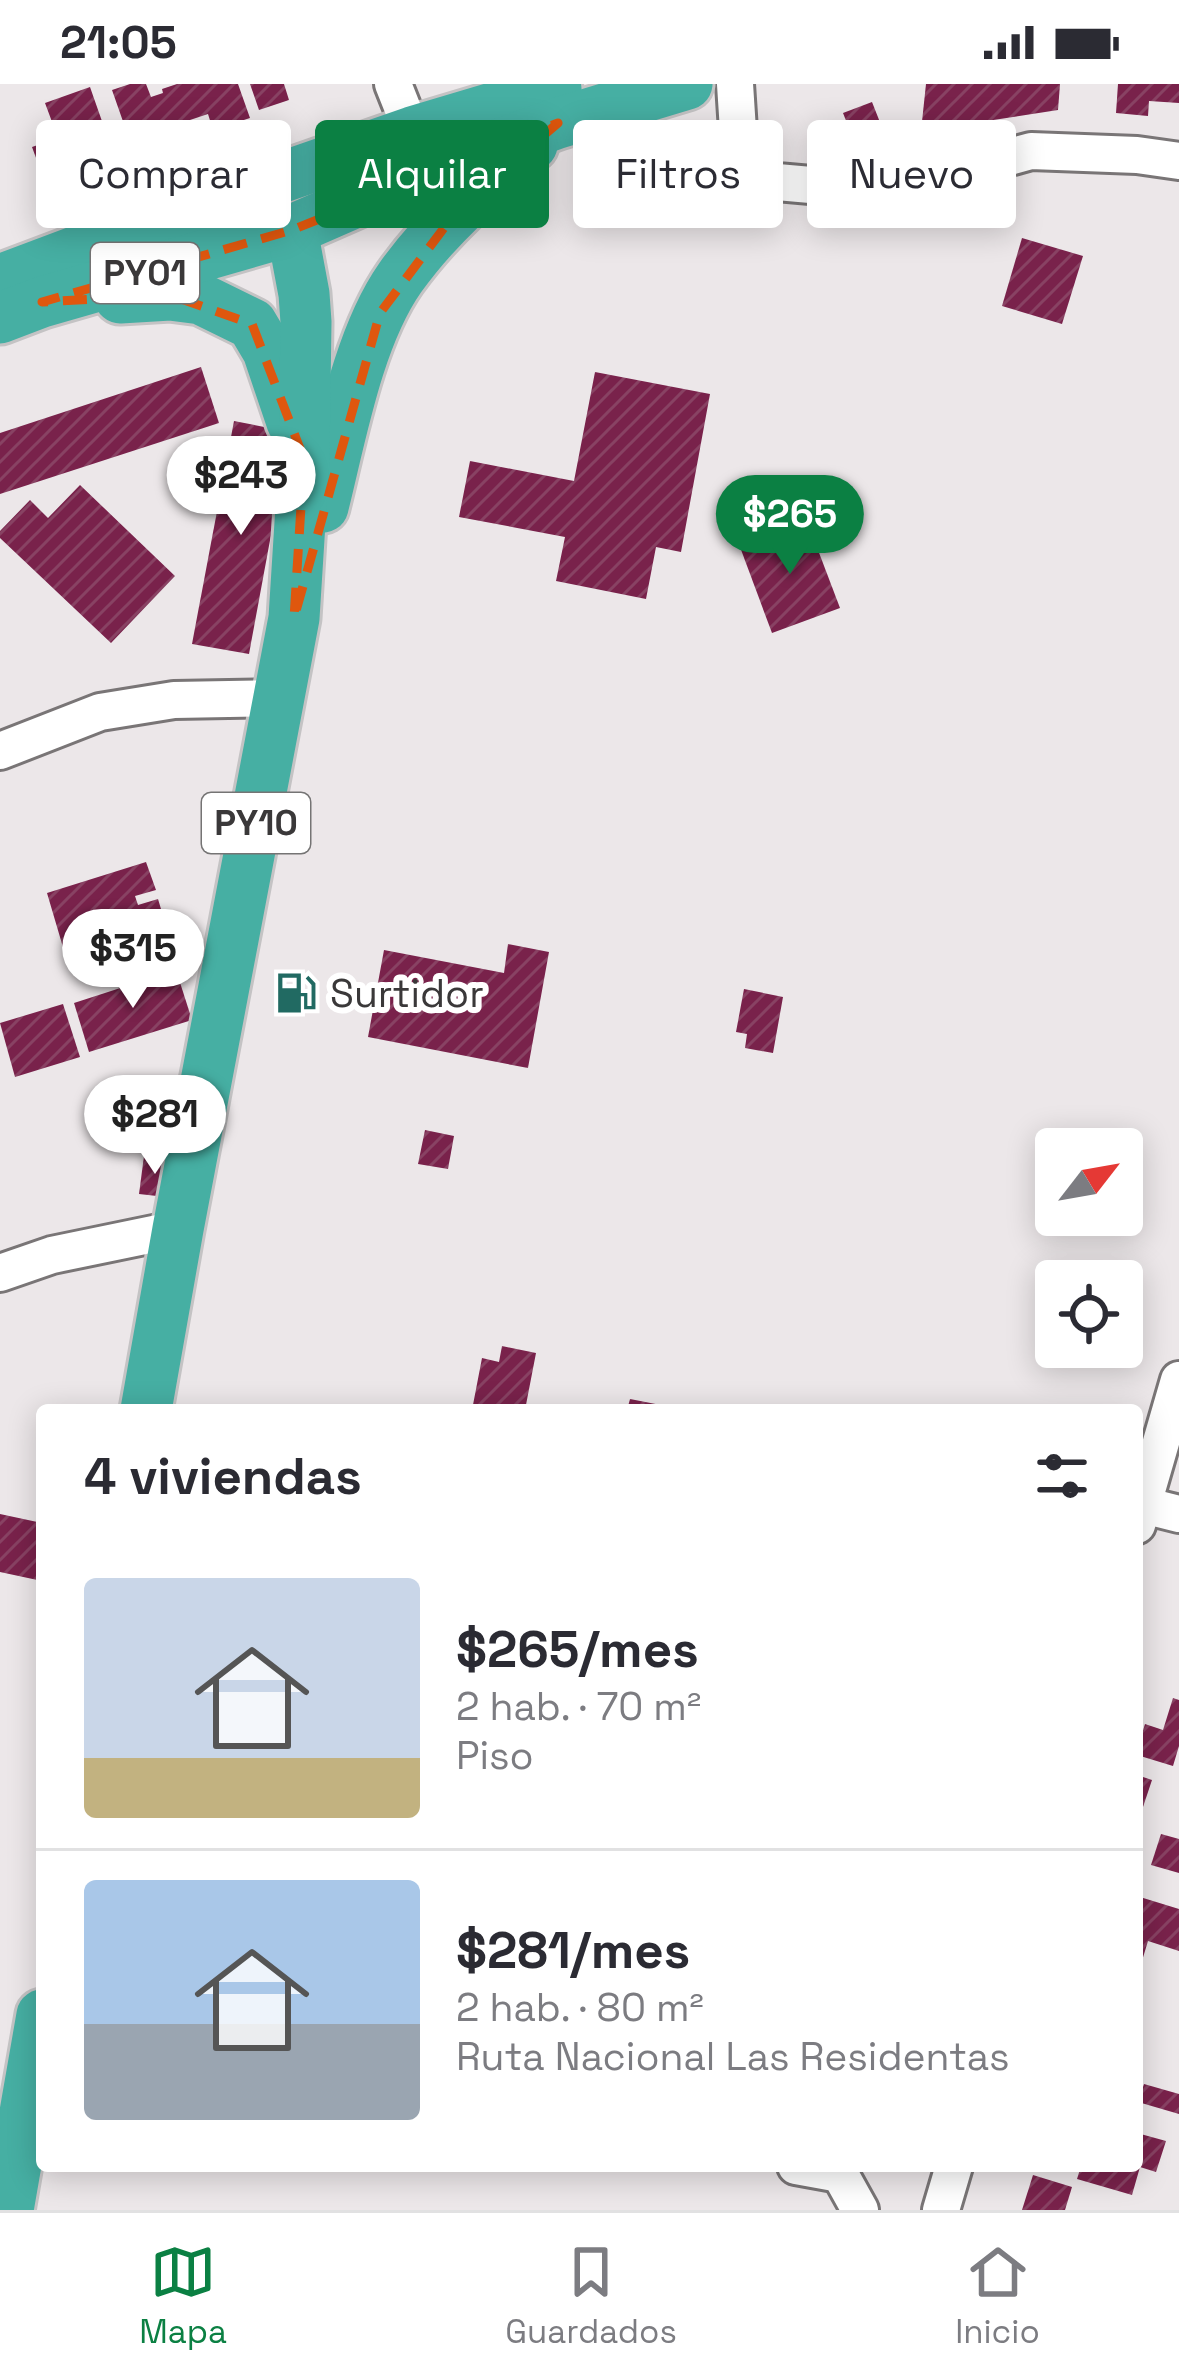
<!DOCTYPE html>
<html lang="es">
<head>
<meta charset="utf-8">
<style>
	body { margin:0; font-family:"Space Grotesk",sans-serif; background:#f7f7f7; color:#2b2b33; height:100vh; display:flex; flex-direction:column; font-size:45px; white-space:nowrap }
	* { box-sizing:border-box; margin:0 }
	p { font-size:39px; color:#7c7c81 }
	.icon { flex:none; width:66px; height:66px; fill:none; stroke:currentColor; stroke-width:2; stroke-linecap:round; stroke-linejoin:round }
	.map { position:relative; flex:1; overflow:hidden }
	.sheet { position:absolute; left:36px; top:1320px; width:1107px; height:768px; display:flex; flex-direction:column; background:#fff; border-radius:12px; box-shadow:0 6px 30px #0003 }
	.sheet>* { flex:none }
	.guide { position:absolute; left:36px; top:36px; width:1107px; height:108px; display:flex; gap:24px }
	.needle { width:78px; rotate:59deg }
	.controls { position:absolute; left:1035px; top:1044px; display:grid; gap:24px }
	.controls a { display:grid; place-items:center; width:108px; height:108px; border-radius:12px; background:#fff; box-shadow:0 6px 30px #0003; font-size:60px }
	.price { position:absolute; translate:-50% -102px; padding:0 27px; border-radius:42px; background:#fff; color:#222; font-size:39px; line-height:78px; filter:drop-shadow(0 3px 6px #0008) }
	.price::after { content:''; position:absolute; left:50%; top:72px; width:36px; height:27px; margin-left:-18px; background:inherit; clip-path:polygon(0 0,100% 0,50% 100%) }
	.price.current { background:#0b8043; color:#fff }
	ul { padding:0; list-style:none }
	li { display:flex; align-items:center; gap:36px; height:300px; padding:0 48px }
	li+li { border-top:3px solid #e1e1e2 }
	li span { display:grid; place-items:center; flex:none; width:336px; height:240px; border-radius:12px; color:#555 }
	li>.icon { margin-inline-start:auto }
	span .icon { width:144px; height:144px; fill:#fffc; stroke-width:1 }
	li b { font-size:51px }
	h2 { display:flex; justify-content:space-between; align-items:center; height:144px; padding:0 48px; font-size:51px }
	.chip { padding:0 42px; border-radius:12px; background:#fff; box-shadow:0 6px 30px #0003; font-size:42px; line-height:108px }
	.chip.current { background:#0b8043; color:#fff }
	.status { display:flex; justify-content:space-between; align-items:center; height:84px; padding:0 60px; background:#fff; direction:ltr }
	.status svg { height:33px; fill:currentColor }
	.tabs { display:flex; justify-content:space-around; align-items:center; height:168px; border-top:3px solid #e1e1e2; background:#fff; font-size:33px; color:#7c7c81 }
	.tabs a { display:grid; justify-items:center; gap:6px }
	.tabs .current { color:#0b8043 }
	.map>svg:first-child { display:block }
	.building { fill:url(#building-hatch) }
	.lines { fill:none; stroke-linecap:round; stroke-linejoin:round }
	.minor-casing { stroke:#797576; stroke-width:42 }
	.highway-casing { stroke:#c4c3c4; stroke-width:57 }
	.minor { stroke:#fff; stroke-width:36 }
	.highway { stroke:#46afa3; stroke-width:51 }
	.marked { fill:none; stroke:#df570e; stroke-width:9; stroke-dasharray:24 15; stroke-linejoin:round }
	.labels { text-anchor:middle; dominant-baseline:central; stroke-width:12; stroke-linejoin:round; paint-order:stroke }
	.shield { fill:#fff; stroke:#757474; stroke-width:3 }
	.shield-label { font-size:36px; font-weight:bold; fill:#3a3839 }
	.poi-label { font-size:39px; fill:#3a3839; stroke:#fff; text-anchor:start }
</style>
</head>
<body>
<div class="status"><b>21:05</b><svg viewBox="0 0 49 12"><path d="M0 12V9h3v3zM5 12V6h3v6zM10 12V3h3v9zM15 12V0h3v12zM26 1h20v11H26zM47 4h2v5h-2z"/></svg></div>
<div class="map">
<svg width="1179" height="2126" viewBox="0 0 1179 2126">
	<defs>
		<pattern id="building-hatch" width="6" height="6" patternUnits="userSpaceOnUse" patternTransform="scale(3)"><rect width="6" height="6" fill="#79224b"/><path d="M-1 1l2-2M0 6l6-6M5 7l2-2" fill="none" stroke="#884263"/></pattern>
	</defs>
	<rect width="100%" height="100%" fill="#ece7e9"/>
	<g class="building">
		<path d="M 130,0 L 146,0 L 151,13 L 163,9 L 162,5 L 177,0 L 238,0 L 250,34 L 213,46 L 208,30 L 175,41 L 178,50 L 133,66 L 112,6 Z"/>
		<path d="M 250,0 L 284,0 L 289,16 L 259,26 Z"/>
		<path d="M 926,0 L 1060,0 L 1058,26 L 921,47 Z"/>
		<path d="M 1118,0 L 1179,0 L 1179,19 L 1149,17 L 1148,32 L 1116,29 Z"/>
		<path d="M 90,3 L 117,80 L 47,104 L 32,63 L 58,54 L 45,19 Z"/>
		<path d="M 872,18 L 885,51 L 856,62 L 843,29 Z"/>
		<path d="M 1022,154 L 1083,172 L 1062,240 L 1002,222 Z"/>
		<path d="M 201,283 L 219,339 L 0,410 L 0,349 Z"/>
		<path d="M 595,288 L 710,310 L 681,468 L 656,463 L 646,515 L 556,497 L 565,453 L 459,433 L 470,377 L 574,397 Z"/>
		<path d="M 234,337 L 290,348 L 249,570 L 192,560 Z"/>
		<path d="M 80,401 L 175,492 L 111,559 L 0,454 L 0,447 L 30,416 L 48,434 Z"/>
		<path d="M 807,437 L 840,524 L 772,549 L 740,463 Z"/>
		<path d="M 146,778 L 156,806 L 135,812 L 138,821 L 158,815 L 167,845 L 148,851 L 151,861 L 70,887 L 47,809 Z"/>
		<path d="M 508,860 L 549,868 L 528,984 L 368,953 L 384,866 L 504,889 Z"/>
		<path d="M 176,886 L 192,936 L 89,968 L 74,919 Z"/>
		<path d="M 744,905 L 783,913 L 773,969 L 745,964 L 747,950 L 736,948 Z"/>
		<path d="M 63,920 L 80,973 L 15,993 L 0,939 Z"/>
		<path d="M 425,1046 L 454,1052 L 448,1085 L 418,1080 Z"/>
		<path d="M 144,1072 L 171,1076 L 166,1113 L 139,1110 Z"/>
		<path d="M 502,1262 L 536,1269 L 525,1326 L 472,1326 L 482,1274 L 499,1278 Z"/>
		<path d="M 630,1315 L 676,1324 L 676,1326 L 627,1326 Z"/>
		<path d="M 0,1430 L 42,1439 L 42,1497 L 0,1488 Z"/>
		<path d="M 1173,1614 L 1179,1616 L 1179,1662 L 1173,1682 L 1137,1671 L 1137,1666 L 1145,1640 L 1163,1646 Z"/>
		<path d="M 1137,1691 L 1152,1696 L 1143,1723 L 1137,1721 Z"/>
		<path d="M 1161,1750 L 1179,1755 L 1179,1789 L 1151,1781 Z"/>
		<path d="M 1140,1813 L 1179,1825 L 1179,1867 L 1148,1857 L 1138,1890 L 1137,1822 Z"/>
		<path d="M 1144,2000 L 1179,2010 L 1179,2030 L 1138,2018 Z"/>
		<path d="M 1137,2049 L 1166,2057 L 1156,2088 L 1140,2083 L 1132,2111 L 1077,2095 L 1081,2082 L 1137,2082 Z"/>
		<path d="M 1033,2091 L 1072,2103 L 1065,2126 L 1022,2126 Z"/>
	</g>
	<g class="lines">
		<g class="minor-casing">
			<g id="minor">
				<path d="M 393,0 L 412,48"/>
				<path d="M 735,0 L 739,62 L 752,87 L 777,98 L 856,105 L 896,104 L 1031,67 L 1137,71 L 1179,77"/>
				<path d="M 0,667 L 100,628 L 174,616 L 280,614"/>
				<path d="M 0,1189 L 52,1171 L 178,1145"/>
				<path d="M 1143,1421 L 1179,1430"/>
				<path d="M 1137,1441 L 1179,1296"/>
				<path d="M 796,2082 L 840,2090 L 860,2126"/>
				<path d="M 941,2126 L 954,2082"/>
			</g>
		</g>
		<g class="highway-casing">
			<g id="highway">
				<path d="M 0,196 L 154,138 L 412,48 L 556,5"/>
				<path d="M 120,214 L 170,211 L 201,215 L 252,240 L 268,267 L 292,338"/>
				<path d="M 0,234 L 42,218 L 292,146 L 436,83 L 558,39 L 687,0"/>
				<path d="M 323,423 C 341,351 358,254 400,194 C 437,142 484,102 532,61"/>
				<path d="M 146,1326 L 178,1145 L 294,534 L 304,375 L 306,238 L 304,210 L 292,146"/>
				<path d="M 8,2126 L 42,1931"/>
			</g>
		</g>
		<use href="#minor" class="minor"/>
		<use href="#highway" class="highway"/>
	</g>
	<path class="marked" d="M 558,39 L 459,124 L 380,229 L 294,534 L 304,375 L 252,240 L 170,211 L 42,218 L 292,146 Z"/>
	<defs>
		<g id="fuel-bare" transform="scale(3.24)"><path d="M-5.5-6h7V0h2V4h1.3V-2.5L3-4.5l.8-.8L6-3V5H2.5V1h-1V6h-7ZM-4.2-4.7v3.2H.2V-4.7Z" fill="#216a62" stroke="#fff" stroke-width="2.5" paint-order="stroke"/></g>
	</defs>
	<g fill-rule="evenodd">
		<use href="#fuel-bare" x="296" y="909"/>
	</g>
	<g class="labels">
		<g class="shield">
			<rect x="91" y="159" width="108" height="60" rx="9"/>
			<rect x="202" y="709" width="108" height="60" rx="9"/>
		</g>
		<g class="shield-label">
			<text x="145" y="189">PY01</text>
			<text x="256" y="739">PY10</text>
		</g>
		<g class="poi-label">
			<text x="330" y="909">Surtidor</text>
		</g>
	</g>
</svg>
<div class="controls">
<a><svg class="needle" viewBox="-14 -14 28 28"><path d="M0-13l5 13h-10z" fill="#e53935"/><path d="M0 13l5-13h-10z" fill="#7c7c81"/></svg></a>
<a><svg class="icon" aria-label="locate" viewBox="0 0 24 24"><circle cx="12" cy="12" r="6"/><path d="M12 2v4M12 18v4M2 12h4M18 12h4"/></svg></a>
</div>
<b class="price" style="left:241px;top:454px">$243</b>
<b class="price current" style="left:790px;top:493px">$265</b>
<b class="price" style="left:133px;top:927px">$315</b>
<b class="price" style="left:155px;top:1093px">$281</b>
<div class="guide">
<a class="chip">Comprar</a>
<a class="chip current">Alquilar</a>
<a class="chip">Filtros</a>
<a class="chip">Nuevo</a>
</div>
<section class="sheet">
<h2>4 viviendas<svg class="icon" aria-label="filters" viewBox="0 0 24 24"><path d="M4 7h16M4 17h16"/><circle cx="9" cy="7" r="2"/><circle cx="15" cy="17" r="2"/></svg></h2>
<ul>
<li><span style="background:linear-gradient(#c9d6e8 75%,#c2b280 0)"><svg class="icon" aria-label="home" viewBox="0 0 24 24"><path d="M3 11l9-7 9 7M6 9v11h12V9"/></svg></span><div><b>$265/mes</b><p>2 hab. · 70 m²</p><p>Piso</p></div></li>
<li><span style="background:linear-gradient(#a9c7e8 60%,#9aa5b1 0)"><svg class="icon" aria-label="home" viewBox="0 0 24 24"><path d="M3 11l9-7 9 7M6 9v11h12V9"/></svg></span><div><b>$281/mes</b><p>2 hab. · 80 m²</p><p>Ruta Nacional Las Residentas</p></div></li>
</ul>
</section>
</div>
<nav class="tabs">
<a class="current"><svg class="icon" aria-label="map" viewBox="0 0 24 24"><path d="M3 6l6-2 6 2 6-2v14l-6 2-6-2-6 2zM9 4v14M15 6v14"/></svg>Mapa</a>
<a><svg class="icon" aria-label="saved" viewBox="0 0 24 24"><path d="M7 4h10v16l-5-4-5 4z"/></svg>Guardados</a>
<a><svg class="icon" aria-label="home" viewBox="0 0 24 24"><path d="M3 11l9-7 9 7M6 9v11h12V9"/></svg>Inicio</a>
</nav>
</body>
</html>
